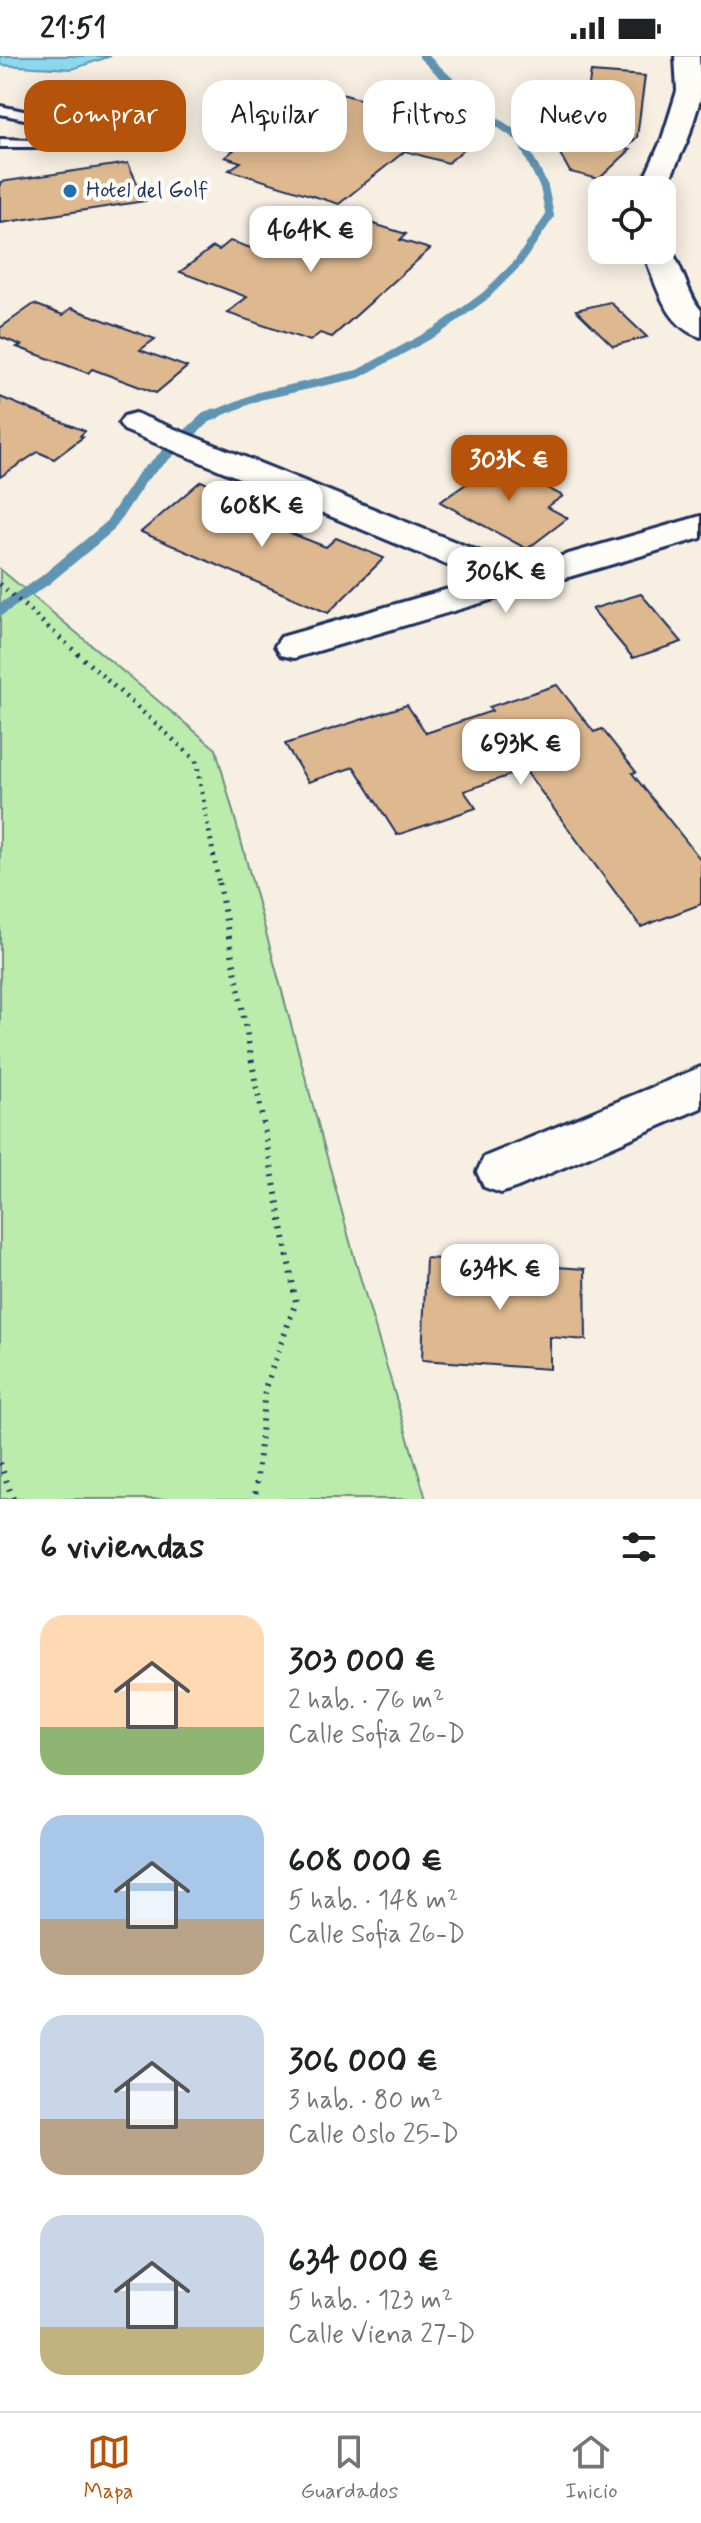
<!DOCTYPE html>
<html lang="es">
<head>
<meta charset="utf-8">
<style>
	body { margin:0; font-family:Mynerve,sans-serif; background:#f2f2f2; color:#202124; height:100vh; display:flex; flex-direction:column; font-size:30px; white-space:nowrap }
	* { box-sizing:border-box; margin:0 }
	p { font-size:26px; color:#757577 }
	.icon { flex:none; width:44px; height:44px; fill:none; stroke:currentColor; stroke-width:2; stroke-linecap:round; stroke-linejoin:round }
	.map { position:relative; height:1443px; overflow:hidden }
	.sheet { display:flex; flex-direction:column; background:#fff; flex:1 }
	.sheet>* { flex:none }
	.banner { position:absolute; left:24px; top:24px; width:654px; height:72px; display:flex; gap:16px }
	.fabs { position:absolute; left:588px; top:120px; display:grid; gap:16px }
	.fabs a { display:grid; place-items:center; width:88px; height:88px; border-radius:16px; background:#fff; box-shadow:0 4px 20px #0003; font-size:40px }
	.price { position:absolute; translate:-50% -68px; padding:0 18px; border-radius:16px; background:#fff; color:#222; font-size:26px; line-height:52px; filter:drop-shadow(0 2px 4px #0008) }
	.price::after { content:''; position:absolute; left:50%; top:48px; width:24px; height:18px; margin-left:-12px; background:inherit; clip-path:polygon(0 0,100% 0,50% 100%) }
	.price.current { background:#b45309; color:#fff }
	ul { padding:0; list-style:none }
	li { display:flex; align-items:center; gap:24px; height:200px; padding:0 40px }
	li span { display:grid; place-items:center; flex:none; width:224px; height:160px; border-radius:24px; color:#555 }
	li>.icon { margin-inline-start:auto }
	span .icon { width:96px; height:96px; fill:#fffc; stroke-width:1 }
	li b { font-size:34px }
	h2 { display:flex; justify-content:space-between; align-items:center; height:96px; padding:0 40px; font-size:34px }
	.pill { padding:0 28px; border-radius:24px; background:#fff; box-shadow:0 4px 20px #0003; font-size:28px; line-height:72px }
	.pill.current { background:#b45309; color:#fff }
	.status { display:flex; justify-content:space-between; align-items:center; height:56px; padding:0 40px; background:#fff; direction:ltr }
	.status svg { height:22px; fill:currentColor }
	.dock { display:flex; justify-content:space-around; align-items:center; height:112px; border-top:2px solid #e0e0e0; background:#fff; font-size:22px; color:#757577 }
	.dock a { display:grid; justify-items:center; gap:4px }
	.dock .current { color:#b45309 }
	.map>svg:first-child { display:block }
	.green { fill:#bcecab; stroke:#6c8e84; stroke-width:2 }
	.water { fill:#8cd8ec; stroke:#5f94b3; stroke-width:2 }
	.lines { fill:none; stroke-linecap:round; stroke-linejoin:round }
	.stream-far1 { stroke:#5f94b3; stroke-width:8 }
	.stream { stroke:#5f94b3; stroke-width:11 }
	.building { fill:#deb98f; stroke:#1b2f5e; stroke-width:2 }
	.service-casing { stroke:#1b2f5e; stroke-width:6 }
	.minor-casing { stroke:#1b2f5e; stroke-width:6 }
	.path-far1 { stroke:#1b2f5e; stroke-width:5; stroke-dasharray:2 6; stroke-linecap:butt }
	.path { stroke:#1b2f5e; stroke-width:6; stroke-dasharray:2 7; stroke-linecap:butt }
	.service { fill:#fdfcf7; fill-rule:evenodd }
	.minor { fill:#fdfcf7; fill-rule:evenodd }
	.poi-dot { fill:#1f6fb2; stroke:#fdfcf7; stroke-width:3 }
	.labels { text-anchor:middle; dominant-baseline:central; stroke-width:8; stroke-linejoin:round; paint-order:stroke }
	.far-poi-label { font-size:22px; fill:#1b2f5e; stroke:#fdfcf7; text-anchor:start }
</style>
</head>
<body>
<div class="status"><b>21:51</b><svg viewBox="0 0 49 12"><path d="M0 12V9h3v3zM5 12V6h3v6zM10 12V3h3v9zM15 12V0h3v12zM26 1h20v11H26zM47 4h2v5h-2z"/></svg></div>
<div class="map">
<svg width="701" height="1443" viewBox="0 0 701 1443">
	<rect width="100%" height="100%" fill="#f7efe2"/>
	<filter id="ink" filterUnits="userSpaceOnUse"><feTurbulence type="fractalNoise" baseFrequency=".0125" numOctaves="2"/><feDisplacementMap in="SourceGraphic" scale="16" xChannelSelector="R" yChannelSelector="G"/><feConvolveMatrix kernelMatrix="1 2 1 2 8 2 1 2 1" color-interpolation-filters="sRGB"/></filter>
	<g filter="url(#ink)">
		<path class="green" d="M 0,513 L 216,693 L 355,1204 L 426,1443 L 0,1443 Z"/>
		<path class="water" d="M 0,0 L 111,0 L 72,13 L 0,9 Z"/>
		<g class="lines">
			<path class="stream-far1" d="M 211,360 L 259,340 L 358,318 L 437,275 L 485,240 L 518,207 L 550,160 L 544,131 L 520,82 L 484,57 L 423,0"/>
			<path class="stream" d="M 0,554 L 44,525 L 109,471 L 143,420 L 207,361 L 215,358"/>
		</g>
		<g class="building">
			<path d="M 591,16 L 645,20 L 637,81 L 625,93 L 630,94 L 599,123 L 570,116 L 536,54 L 583,67 Z"/>
			<path d="M 314,30 L 394,53 L 483,77 L 448,107 L 405,95 L 339,148 L 229,114 L 241,106 L 225,101 L 234,94 L 227,92 Z"/>
			<path d="M 128,107 L 145,145 L 0,167 L 0,126 Z"/>
			<path d="M 322,152 L 406,178 L 400,184 L 430,193 L 332,281 L 320,277 L 310,285 L 227,257 L 247,241 L 180,216 L 213,191 L 219,194 L 230,185 L 266,197 Z"/>
			<path d="M 610,246 L 647,281 L 613,290 L 576,254 Z"/>
			<path d="M 34,248 L 63,259 L 71,252 L 155,283 L 140,294 L 187,311 L 156,337 L 92,313 L 88,317 L 17,291 L 21,289 L 0,281 L 0,272 Z"/>
			<path d="M 0,341 L 85,375 L 80,380 L 83,381 L 54,403 L 38,396 L 0,421 Z"/>
			<path d="M 504,402 L 543,421 L 536,426 L 563,440 L 547,451 L 568,462 L 527,493 L 440,446 Z"/>
			<path d="M 201,425 L 248,445 L 237,454 L 262,466 L 326,491 L 336,482 L 384,502 L 328,557 L 141,476 Z"/>
			<path d="M 641,538 L 682,586 L 633,602 L 592,553 Z"/>
			<path d="M 557,629 L 594,676 L 602,673 L 636,716 L 632,717 L 701,804 L 701,848 L 641,871 L 525,714 L 464,735 L 476,752 L 397,779 L 354,711 L 308,726 L 285,688 L 407,649 L 426,677 L 492,655 L 489,651 Z"/>
			<path d="M 426,1202 L 585,1213 L 586,1284 L 550,1281 L 550,1313 L 422,1304 Z"/>
		</g>
		<g class="lines">
			<g class="service-casing">
				<path id="service" d="M 0,50 L 56,62 L 57,75 L 40,91 L 0,91 L 0,83 L 32,84 L 44,74 L 44,67 L 0,58 Z"/>
			</g>
			<g class="minor-casing">
				<g id="minor">
					<path d="M 675,0 L 699,0 L 701,41 L 688,83 L 662,140 L 662,134 L 639,134 L 662,83 L 677,35 Z"/>
					<path d="M 662,187 C 679,193 686,238 701,254 L 701,281 C 666,272 654,224 643,194 L 662,194 Z"/>
					<path d="M 135,357 L 483,497 L 506,516 L 701,460 L 701,482 L 294,602 L 281,599 L 275,590 L 281,581 L 473,526 L 457,513 L 124,374 L 119,367 L 124,360 Z"/>
					<path d="M 701,1011 L 701,1052 L 518,1131 L 501,1137 L 484,1131 L 477,1116 L 484,1101 Z"/>
				</g>
			</g>
			<path class="path-far1" d="M 0,528 L 196,704 L 219,829"/>
			<g class="path">
				<path d="M 219,827 L 296,1246 L 265,1332 L 255,1443"/>
				<path d="M 0,1407 L 13,1443"/>
			</g>
			<use href="#service" class="service"/>
			<use href="#minor" class="minor"/>
		</g>
	</g>
	<circle class="poi-dot" cx="70" cy="135" r="8"/>
	<g class="labels">
		<g class="far-poi-label">
			<text x="86" y="135">Hotel del Golf</text>
		</g>
	</g>
</svg>
<div class="fabs">
<a><svg class="icon" aria-label="locate" viewBox="0 0 24 24"><circle cx="12" cy="12" r="6"/><path d="M12 2v4M12 18v4M2 12h4M18 12h4"/></svg></a>
</div>
<b class="price" style="left:311px;top:218px">464K €</b>
<b class="price current" style="left:509px;top:447px">303K €</b>
<b class="price" style="left:262px;top:493px">608K €</b>
<b class="price" style="left:506px;top:559px">306K €</b>
<b class="price" style="left:521px;top:731px">693K €</b>
<b class="price" style="left:500px;top:1256px">634K €</b>
<div class="banner">
<a class="pill current">Comprar</a>
<a class="pill">Alquilar</a>
<a class="pill">Filtros</a>
<a class="pill">Nuevo</a>
</div>
</div>
<section class="sheet">
<h2>6 viviendas<svg class="icon" aria-label="filters" viewBox="0 0 24 24"><path d="M4 7h16M4 17h16"/><circle cx="9" cy="7" r="2"/><circle cx="15" cy="17" r="2"/></svg></h2>
<ul>
<li><span style="background:linear-gradient(#ffd9b3 70%,#8fb573 0)"><svg class="icon" aria-label="home" viewBox="0 0 24 24"><path d="M3 11l9-7 9 7M6 9v11h12V9"/></svg></span><div><b>303 000 €</b><p>2 hab. · 76 m²</p><p>Calle Sofia 26-D</p></div></li>
<li><span style="background:linear-gradient(#a9c7e8 65%,#b9a48a 0)"><svg class="icon" aria-label="home" viewBox="0 0 24 24"><path d="M3 11l9-7 9 7M6 9v11h12V9"/></svg></span><div><b>608 000 €</b><p>5 hab. · 148 m²</p><p>Calle Sofia 26-D</p></div></li>
<li><span style="background:linear-gradient(#c9d6e8 65%,#b9a48a 0)"><svg class="icon" aria-label="home" viewBox="0 0 24 24"><path d="M3 11l9-7 9 7M6 9v11h12V9"/></svg></span><div><b>306 000 €</b><p>3 hab. · 80 m²</p><p>Calle Oslo 25-D</p></div></li>
<li><span style="background:linear-gradient(#c9d6e8 70%,#c2b280 0)"><svg class="icon" aria-label="home" viewBox="0 0 24 24"><path d="M3 11l9-7 9 7M6 9v11h12V9"/></svg></span><div><b>634 000 €</b><p>5 hab. · 123 m²</p><p>Calle Viena 27-D</p></div></li>
</ul>
</section>
<nav class="dock">
<a class="current"><svg class="icon" aria-label="map" viewBox="0 0 24 24"><path d="M3 6l6-2 6 2 6-2v14l-6 2-6-2-6 2zM9 4v14M15 6v14"/></svg>Mapa</a>
<a><svg class="icon" aria-label="saved" viewBox="0 0 24 24"><path d="M7 4h10v16l-5-4-5 4z"/></svg>Guardados</a>
<a><svg class="icon" aria-label="home" viewBox="0 0 24 24"><path d="M3 11l9-7 9 7M6 9v11h12V9"/></svg>Inicio</a>
</nav>
</body>
</html>
